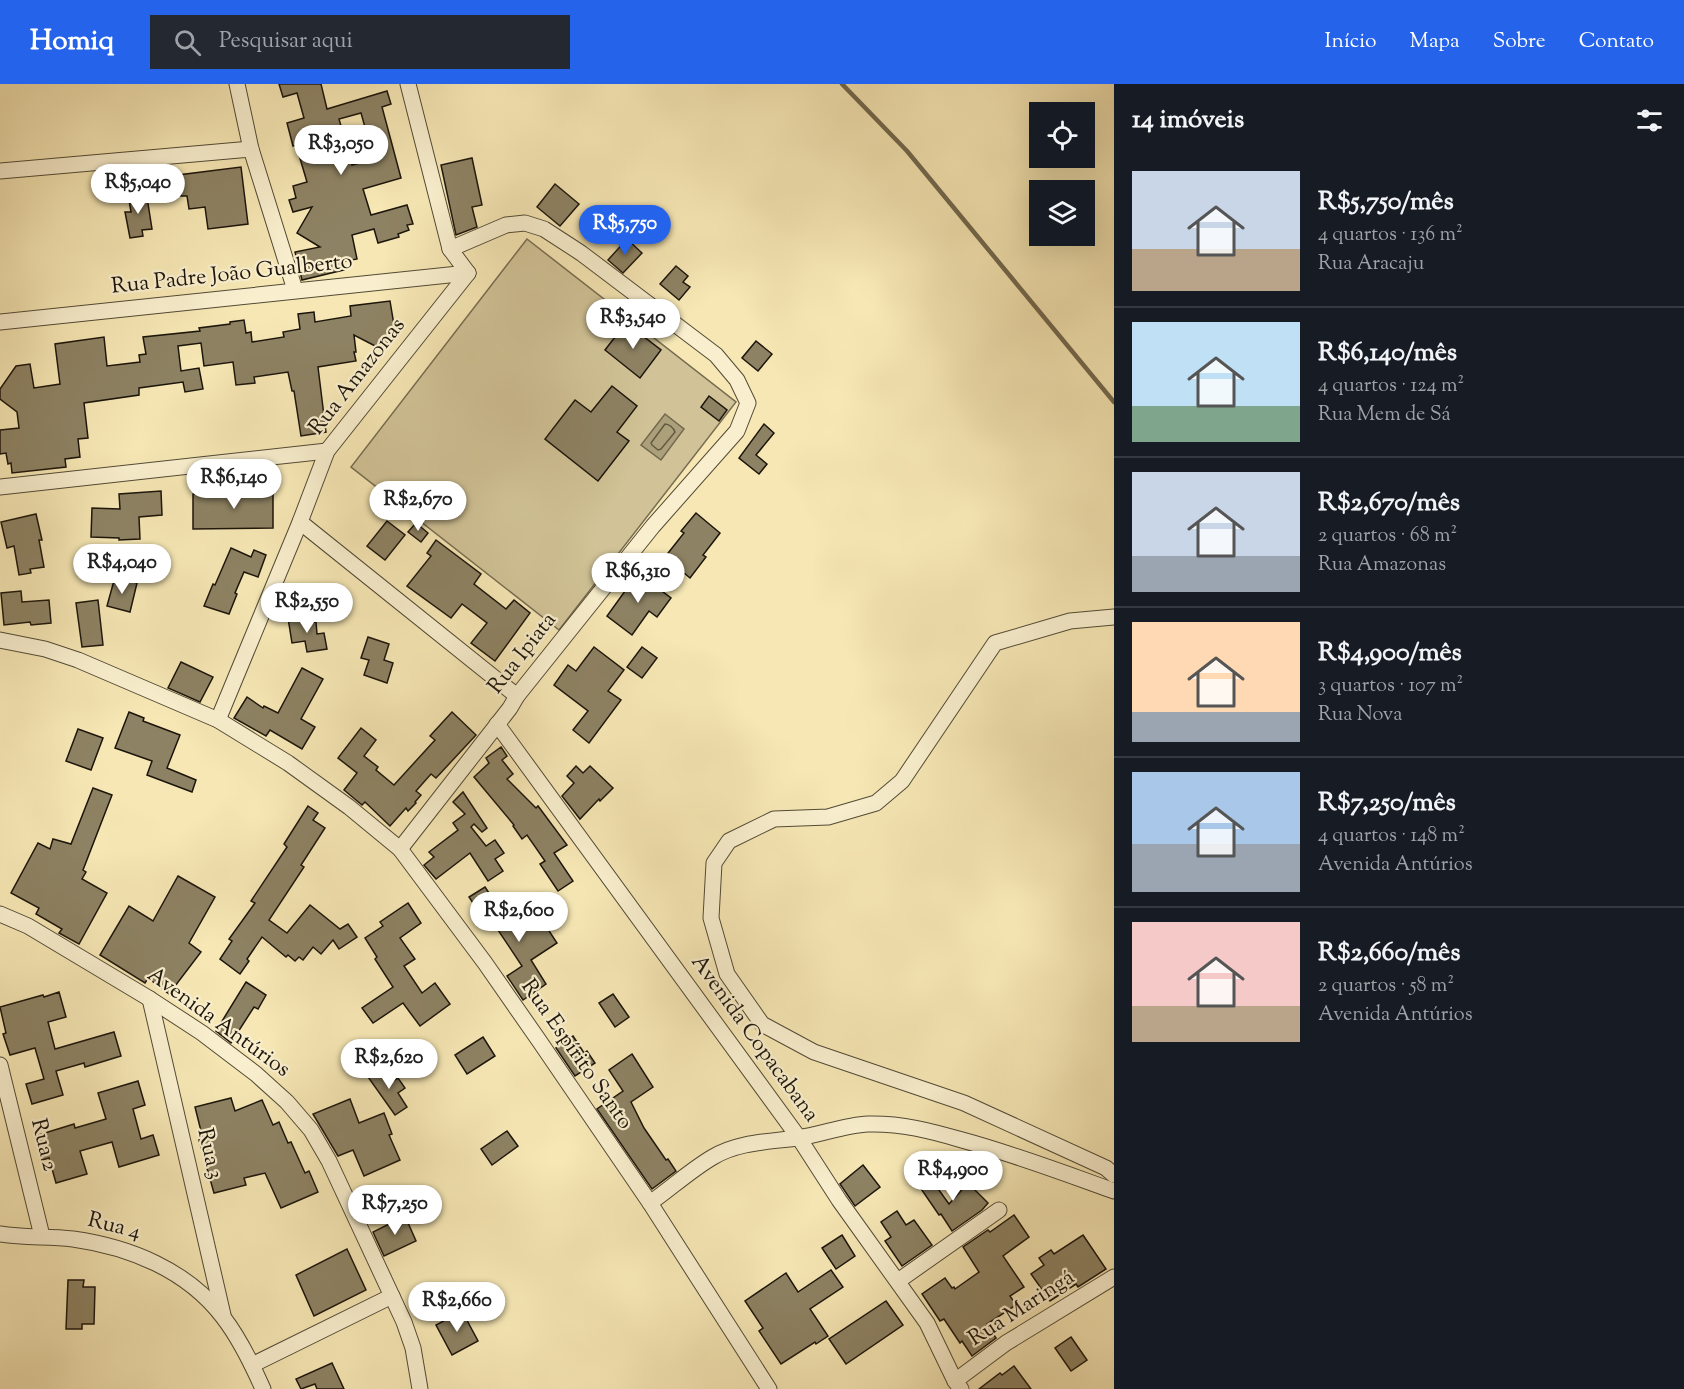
<!DOCTYPE html>
<html lang="pt">
<head>
<meta charset="utf-8">
<style>
	body { margin:0; font-family:"Sorts Mill Goudy",serif; background:#242831; color:#f1f3f6; height:100vh; display:flex; flex-direction:column; font-size:22px; white-space:nowrap }
	* { box-sizing:border-box; margin:0 }
	p { font-size:20px; color:#9ea1a6 }
	.icon { flex:none; width:33px; height:33px; fill:none; stroke:currentColor; stroke-width:2; stroke-linecap:round; stroke-linejoin:round }
	.map { position:relative; flex:1; overflow:hidden }
	.side { display:flex; flex-direction:column; background:#171b24; width:570px }
	.side>* { flex:none }
	.controls { position:absolute; left:1029px; top:18px; display:grid; gap:12px }
	.controls a { display:grid; place-items:center; width:66px; height:66px; border-radius:0px; background:#171b24; box-shadow:0 6px 24px #0002; font-size:30px }
	.price { position:absolute; translate:-50% -51px; padding:0 14px; border-radius:21px; background:#fff; color:#222; font-size:20px; line-height:39px; filter:drop-shadow(0 2px 3px #0008) }
	.price::after { content:''; position:absolute; left:50%; top:36px; width:18px; height:14px; margin-left:-9px; background:inherit; clip-path:polygon(0 0,100% 0,50% 100%) }
	.price.on { background:#2563eb; color:#fff }
	ul { padding:0; list-style:none }
	li { display:flex; align-items:center; gap:18px; height:150px; padding:0 18px }
	li+li { border-top:2px solid #363941 }
	li span { display:grid; place-items:center; flex:none; width:168px; height:120px; border-radius:0px; color:#555 }
	li>.icon { margin-inline-start:auto }
	span .icon { width:72px; height:72px; fill:#fffc; stroke-width:1 }
	li b { font-size:26px }
	h2 { display:flex; justify-content:space-between; align-items:center; height:72px; padding:0 18px; font-size:26px }
	header { display:flex; align-items:center; gap:36px; box-sizing:border-box; height:84px; padding:0 30px; background:#2563eb; color:#fff }
	header strong { font-size:28px }
	nav { display:flex; gap:33px; margin-inline-start:auto; font-size:21px }
	.search { width:420px; height:54px; background:#242831; display:flex; align-items:center; gap:15px; box-sizing:border-box; padding:0 21px; border-radius:0px; color:#9ea1a6; font-size:22px }
	main { display:flex; flex:1; min-height:0 }
	.map>svg:first-child { display:block }
	.green { fill:#d1c397; stroke:#766c51; stroke-width:1.5 }
	.water { fill:#aca07b; stroke:#72684e; stroke-width:1.5 }
	.lines { fill:none; stroke-linecap:round; stroke-linejoin:round }
	.shore { stroke:#645a43; stroke-width:1.5 }
	.stream { stroke:#72684e; stroke-width:4.5 }
	.building { fill:#8d8263; stroke:#1c150b; stroke-width:1.5; fill-rule:evenodd }
	.street-casing { stroke:#524a35; stroke-width:17 }
	.street { stroke:#f9efce; stroke-width:15 }
	.labels { text-anchor:middle; dominant-baseline:central; stroke-width:4.5; stroke-linejoin:round; paint-order:stroke }
	.street-label { font-size:22px; fill:#1c150b; stroke:#f9efce }
</style>
</head>
<body>
<header>
<strong>Homiq</strong>
<div class="search"><svg class="icon" aria-label="search" viewBox="0 0 24 24"><circle cx="10" cy="10" r="6"/><path d="M15 15l6 6"/></svg>Pesquisar aqui</div>
<nav><a>Início</a><a>Mapa</a><a>Sobre</a><a>Contato</a></nav>
</header>
<main>
<div class="map">
<svg width="1114" height="1305" viewBox="0 0 1114 1305">
	<rect width="100%" height="100%" fill="#f6e7b4"/>
	<filter id="stains"><feTurbulence type="fractalNoise" baseFrequency=".00333" numOctaves="4"/><feColorMatrix values="0 0 0 0 .2 0 0 0 0 .09 0 0 0 0 .02 0 0 0 .5 -.17"/></filter>
	<radialGradient id="worn" r=".72"><stop offset=".6" stop-color="#630" stop-opacity="0"/><stop offset="1" stop-color="#630" stop-opacity=".3"/></radialGradient>
	<path class="green" d="M 527,155 L 736,318 L 559,546 L 351,383 Z"/>
	<path class="water" d="M 665,330 L 684,345 L 661,376 L 641,361 Z"/>
	<g class="lines">
		<path class="shore" d="M 665,340 C 669,340 674,344 675,348 L 661,365 L 658,366 L 652,361 L 651,359 Z"/>
		<path class="stream" d="M 842,0 L 907,67 L 1114,318"/>
	</g>
	<g class="building">
		<path d="M 279,0 L 321,0 L 327,25 L 387,7 L 391,20 L 382,23 L 401,94 L 363,105 L 371,131 L 407,121 L 413,140 L 407,141 L 409,146 L 398,150 L 399,153 L 378,159 L 374,145 L 352,151 L 357,175 L 342,178 L 344,186 L 302,196 L 295,168 L 320,163 L 297,149 L 312,123 L 293,128 L 289,116 L 296,114 L 293,102 L 307,98 L 296,61 L 293,62 L 287,39 L 304,34 L 297,9 L 283,13 ZM 361,29 L 374,75 L 352,81 L 339,35 Z"/>
		<path d="M 472,74 L 482,121 L 472,123 L 477,143 L 456,151 L 441,81 Z"/>
		<path d="M 241,83 L 248,140 L 208,145 L 205,123 L 189,125 L 187,112 L 181,112 L 178,91 Z"/>
		<path d="M 555,100 L 579,120 L 560,142 L 537,123 Z"/>
		<path d="M 146,107 L 152,145 L 142,146 L 143,152 L 130,154 L 125,128 L 131,128 L 128,110 Z"/>
		<path d="M 627,155 L 642,169 L 623,189 L 608,176 Z"/>
		<path d="M 676,182 L 688,192 L 683,198 L 690,203 L 679,216 L 660,200 Z"/>
		<path d="M 390,217 L 396,253 L 381,265 L 354,251 L 356,268 L 354,268 L 356,277 L 318,283 L 326,348 L 301,352 L 294,307 L 292,307 L 288,288 L 254,293 L 255,299 L 236,301 L 233,278 L 204,282 L 201,259 L 178,262 L 181,287 L 199,284 L 203,305 L 185,308 L 183,298 L 139,304 L 139,311 L 84,319 L 88,354 L 78,355 L 80,373 L 65,375 L 66,383 L 12,389 L 11,379 L 8,380 L 6,369 L 0,370 L 0,346 L 19,344 L 17,328 L 0,315 L 0,305 L 16,282 L 30,280 L 34,304 L 60,300 L 55,260 L 104,253 L 107,282 L 140,278 L 139,271 L 146,270 L 143,253 L 200,247 L 199,244 L 230,240 L 230,238 L 244,236 L 246,249 L 251,248 L 252,258 L 284,253 L 283,248 L 300,245 L 298,230 L 314,228 L 315,238 L 351,232 L 350,222 Z"/>
		<path d="M 626,239 L 661,266 L 640,294 L 605,266 Z"/>
		<path d="M 756,257 L 772,270 L 758,287 L 742,274 Z"/>
		<path d="M 612,302 L 637,322 L 617,348 L 629,357 L 598,397 L 545,355 L 575,316 L 591,328 Z"/>
		<path d="M 709,312 L 727,326 L 719,337 L 701,323 Z"/>
		<path d="M 764,340 L 774,349 L 756,371 L 767,380 L 759,390 L 739,374 Z"/>
		<path d="M 161,407 L 162,431 L 139,433 L 140,455 L 119,456 L 119,454 L 91,453 L 92,424 L 120,425 L 119,410 Z"/>
		<path d="M 238,407 L 273,407 L 273,444 L 193,445 L 193,410 L 220,410 L 220,408 Z"/>
		<path d="M 696,429 L 720,449 L 703,471 L 706,473 L 690,494 L 665,473 L 684,449 L 681,447 Z"/>
		<path d="M 36,430 L 42,456 L 39,456 L 44,483 L 30,485 L 31,489 L 19,491 L 14,462 L 7,464 L 1,438 Z"/>
		<path d="M 387,437 L 405,451 L 385,476 L 367,462 Z"/>
		<path d="M 416,439 L 428,449 L 421,458 L 408,448 Z"/>
		<path d="M 436,456 L 481,490 L 474,500 L 506,525 L 514,516 L 530,529 L 495,577 L 471,559 L 487,539 L 462,520 L 451,534 L 407,502 L 431,472 L 427,469 Z"/>
		<path d="M 231,464 L 251,473 L 254,466 L 266,471 L 258,493 L 244,488 L 235,509 L 237,510 L 229,530 L 204,522 L 213,500 L 215,501 Z"/>
		<path d="M 638,489 L 671,514 L 657,533 L 649,527 L 632,551 L 607,532 Z"/>
		<path d="M 115,493 L 137,499 L 130,528 L 107,522 Z"/>
		<path d="M 21,507 L 22,518 L 49,516 L 51,539 L 31,541 L 30,538 L 4,541 L 1,509 Z"/>
		<path d="M 98,516 L 103,561 L 82,563 L 76,519 Z"/>
		<path d="M 306,532 L 307,539 L 316,538 L 317,550 L 324,549 L 327,565 L 307,568 L 305,557 L 292,559 L 288,534 Z"/>
		<path d="M 368,553 L 389,560 L 384,576 L 393,579 L 387,599 L 364,591 L 369,576 L 361,574 Z"/>
		<path d="M 594,563 L 624,586 L 608,607 L 621,616 L 589,659 L 573,646 L 588,627 L 554,601 L 568,581 L 576,587 Z"/>
		<path d="M 642,563 L 657,574 L 642,594 L 627,583 Z"/>
		<path d="M 181,578 L 213,593 L 200,618 L 168,604 Z"/>
		<path d="M 302,584 L 323,595 L 301,635 L 315,643 L 302,665 L 270,646 L 266,652 L 234,634 L 247,613 L 263,624 L 264,622 L 278,629 Z"/>
		<path d="M 129,628 L 144,634 L 143,637 L 180,651 L 167,684 L 196,696 L 192,708 L 147,691 L 152,677 L 115,664 Z"/>
		<path d="M 452,628 L 476,651 L 436,694 L 431,690 L 416,707 L 421,711 L 415,718 L 416,719 L 408,727 L 406,724 L 390,742 L 365,718 L 362,721 L 344,706 L 357,689 L 338,674 L 361,644 L 376,656 L 364,672 L 378,683 L 376,686 L 394,701 L 435,656 L 430,652 Z"/>
		<path d="M 78,645 L 103,654 L 91,686 L 66,677 Z"/>
		<path d="M 501,663 L 507,672 L 502,676 L 513,690 L 507,695 L 536,724 L 538,722 L 567,761 L 554,769 L 573,797 L 558,807 L 540,780 L 545,777 L 527,751 L 522,755 L 513,742 L 514,741 L 474,693 L 489,679 L 486,674 Z"/>
		<path d="M 576,682 L 583,689 L 590,682 L 613,704 L 600,717 L 599,715 L 580,735 L 562,712 L 574,699 L 567,692 Z"/>
		<path d="M 93,704 L 112,711 L 83,786 L 86,788 L 82,795 L 107,809 L 79,860 L 59,849 L 62,845 L 36,830 L 39,824 L 11,809 L 38,759 L 50,765 L 53,755 L 71,760 Z"/>
		<path d="M 463,708 L 487,744 L 482,748 L 474,740 L 471,743 L 486,762 L 495,756 L 504,769 L 495,775 L 503,787 L 488,797 L 470,769 L 436,795 L 424,781 L 434,773 L 429,768 L 458,746 L 453,739 L 465,730 L 453,718 Z"/>
		<path d="M 308,722 L 318,729 L 313,736 L 325,744 L 301,781 L 304,783 L 269,836 L 287,849 L 310,821 L 340,845 L 348,840 L 357,853 L 339,865 L 333,856 L 321,870 L 313,863 L 303,876 L 299,873 L 295,877 L 288,871 L 286,873 L 262,853 L 247,875 L 249,877 L 240,890 L 220,875 L 232,857 L 229,855 L 255,819 L 251,817 L 287,763 L 284,760 Z"/>
		<path d="M 178,792 L 215,813 L 189,859 L 201,868 L 169,910 L 148,894 L 145,899 L 100,871 L 129,822 L 153,837 Z"/>
		<path d="M 485,803 L 502,829 L 507,826 L 518,844 L 538,830 L 557,859 L 531,876 L 546,900 L 523,916 L 507,892 L 522,882 L 482,822 L 477,825 L 469,813 Z"/>
		<path d="M 408,819 L 421,839 L 400,854 L 415,875 L 404,882 L 422,909 L 435,899 L 450,920 L 420,942 L 403,919 L 373,939 L 362,924 L 393,903 L 375,875 L 377,873 L 365,854 L 383,842 L 380,838 Z"/>
		<path d="M 246,898 L 266,911 L 258,925 L 254,923 L 231,959 L 216,947 Z"/>
		<path d="M 59,908 L 66,933 L 48,938 L 55,965 L 114,948 L 121,972 L 85,983 L 84,979 L 56,987 L 63,1011 L 32,1020 L 26,1000 L 44,995 L 35,964 L 10,971 L 3,950 L 6,949 L 0,923 L 43,911 L 44,913 Z"/>
		<path d="M 613,910 L 629,933 L 615,943 L 599,919 Z"/>
		<path d="M 573,952 L 584,969 L 587,967 L 595,979 L 575,992 L 556,964 Z"/>
		<path d="M 483,953 L 495,972 L 467,990 L 455,971 Z"/>
		<path d="M 632,970 L 653,1003 L 631,1018 L 644,1044 L 666,1076 L 668,1075 L 676,1087 L 652,1105 L 597,1025 L 623,1007 L 609,986 Z"/>
		<path d="M 382,983 L 393,997 L 398,994 L 405,1004 L 398,1009 L 407,1023 L 395,1031 L 368,993 Z"/>
		<path d="M 138,997 L 145,1021 L 133,1025 L 141,1055 L 153,1051 L 159,1071 L 119,1083 L 112,1058 L 80,1067 L 87,1090 L 56,1099 L 49,1074 L 42,1076 L 35,1052 L 74,1040 L 75,1044 L 106,1035 L 98,1009 Z"/>
		<path d="M 231,1014 L 235,1027 L 262,1016 L 273,1041 L 279,1038 L 288,1059 L 291,1058 L 305,1089 L 309,1087 L 318,1108 L 281,1124 L 265,1089 L 244,1094 L 246,1101 L 214,1109 L 199,1056 L 203,1055 L 195,1023 Z"/>
		<path d="M 350,1015 L 359,1039 L 384,1029 L 392,1050 L 389,1051 L 400,1076 L 364,1092 L 353,1066 L 338,1072 L 313,1030 Z"/>
		<path d="M 507,1047 L 518,1062 L 492,1081 L 481,1065 Z"/>
		<path d="M 863,1081 L 880,1103 L 855,1122 L 840,1100 Z"/>
		<path d="M 926,1088 L 949,1120 L 968,1099 L 988,1119 L 982,1126 L 952,1147 L 941,1130 L 939,1131 L 915,1096 Z"/>
		<path d="M 897,1127 L 906,1141 L 914,1136 L 932,1161 L 902,1182 L 885,1157 L 891,1153 L 881,1138 Z"/>
		<path d="M 1014,1131 L 1029,1153 L 1003,1172 L 1024,1203 L 1010,1212 L 1016,1221 L 987,1240 L 996,1254 L 972,1272 L 962,1257 L 960,1259 L 944,1235 L 940,1237 L 922,1210 L 945,1194 L 952,1204 L 954,1203 L 955,1205 L 979,1188 L 963,1163 L 988,1146 L 990,1148 Z"/>
		<path d="M 405,1132 L 416,1157 L 384,1172 L 373,1148 Z"/>
		<path d="M 842,1151 L 855,1172 L 836,1185 L 822,1164 Z"/>
		<path d="M 1083,1151 L 1106,1185 L 1078,1203 L 1076,1200 L 1050,1217 L 1031,1190 L 1044,1181 L 1039,1174 L 1051,1166 L 1054,1170 Z"/>
		<path d="M 347,1165 L 366,1206 L 314,1232 L 296,1191 Z"/>
		<path d="M 831,1186 L 843,1203 L 810,1225 L 828,1252 L 816,1260 L 815,1258 L 781,1280 L 759,1247 L 763,1244 L 745,1217 L 786,1189 L 798,1208 Z"/>
		<path d="M 68,1196 L 84,1196 L 83,1203 L 95,1203 L 94,1240 L 82,1240 L 82,1245 L 66,1245 Z"/>
		<path d="M 886,1217 L 903,1241 L 846,1280 L 829,1255 Z"/>
		<path d="M 462,1227 L 478,1257 L 452,1271 L 436,1241 Z"/>
		<path d="M 1071,1253 L 1087,1276 L 1071,1287 L 1055,1264 Z"/>
		<path d="M 332,1279 L 344,1305 L 317,1305 L 315,1300 L 301,1305 L 296,1295 Z"/>
		<path d="M 1014,1282 L 1031,1305 L 979,1305 L 1000,1289 L 1002,1291 Z"/>
	</g>
	<g class="lines">
		<g class="street-casing">
			<g id="street">
				<path d="M 237,0 L 251,65 L 295,206"/>
				<path d="M 408,0 L 450,165 L 468,189"/>
				<path d="M 0,87 L 251,65"/>
				<path d="M 0,238 L 468,189"/>
				<path d="M 0,403 L 327,367"/>
				<path d="M 300,438 L 517,612"/>
				<path d="M 1114,533 L 1070,537 L 995,559 L 902,697 L 876,719 L 828,733 L 774,735 L 729,757 L 714,779 L 711,834 L 727,890 L 762,940 L 814,968 L 964,1019 L 1106,1084 L 1114,1091"/>
				<path d="M 0,556 L 45,565 L 78,576 L 218,636 L 288,679 L 349,723 L 400,765 L 485,879 L 540,958 L 650,1119 L 769,1305"/>
				<path d="M 218,636 L 300,438 L 327,367 L 468,189"/>
				<path d="M 497,640 L 799,1054 L 839,1116 L 927,1239 L 955,1297 L 961,1305"/>
				<path d="M 400,765 L 510,624 L 517,612 L 653,442 L 737,347 L 748,319 L 737,296 L 716,271 L 581,169 L 544,145 L 525,139 L 506,141 L 450,165"/>
				<path d="M 0,830 L 28,842 L 150,915 L 202,949 L 256,990 L 287,1018 L 311,1046 L 329,1077 L 404,1238 L 413,1264 L 420,1305"/>
				<path d="M 150,915 L 223,1231"/>
				<path d="M 0,981 L 42,1152"/>
				<path d="M 650,1119 C 670,1105 692,1085 713,1073 C 738,1058 768,1058 797,1054 C 821,1051 844,1041 868,1040 C 901,1039 931,1047 962,1056 C 1014,1070 1064,1089 1114,1107"/>
				<path d="M 0,1150 C 24,1154 48,1152 73,1155 C 130,1163 187,1186 223,1233 C 240,1255 252,1280 263,1305"/>
				<path d="M 898,1197 L 999,1126"/>
				<path d="M 252,1281 L 392,1212"/>
				<path d="M 955,1297 L 1006,1259 L 1114,1193"/>
			</g>
		</g>
		<use href="#street" class="street"/>
	</g>
	<g class="labels">
		<g class="street-label">
			<text transform="translate(232 191) rotate(-6)">Rua Padre João Gualberto</text>
			<text transform="translate(358 293) rotate(-52)">Rua Amazonas</text>
			<text transform="translate(523 570) rotate(-52)">Rua Ipiata</text>
			<text transform="translate(218 939) rotate(36)">Avenida Antúrios</text>
			<text transform="translate(754 955) rotate(54)">Avenida Copacabana</text>
			<text transform="translate(576 971) rotate(55)">Rua Espírito Santo</text>
			<text transform="translate(43 1061) rotate(76)">Rua 2</text>
			<text transform="translate(209 1070) rotate(77)">Rua 3</text>
			<text transform="translate(114 1143) rotate(14)">Rua 4</text>
			<text transform="translate(1022 1225) rotate(-33)">Rua Maringá</text>
		</g>
	</g>
	<rect width="100%" height="100%" filter="url(#stains)"/>
	<rect width="100%" height="100%" fill="url(#worn)"/>
</svg>
<div class="controls">
<a><svg class="icon" aria-label="locate" viewBox="0 0 24 24"><circle cx="12" cy="12" r="6"/><path d="M12 2v4M12 18v4M2 12h4M18 12h4"/></svg></a>
<a><svg class="icon" aria-label="layers" viewBox="0 0 24 24"><path d="M12 4l9 5-9 5-9-5zM3 14l9 5 9-5"/></svg></a>
</div>
<b class="price" style="left:341px;top:92px">R$3,050</b>
<b class="price" style="left:138px;top:131px">R$5,040</b>
<b class="price on" style="left:625px;top:172px">R$5,750</b>
<b class="price" style="left:633px;top:266px">R$3,540</b>
<b class="price" style="left:234px;top:426px">R$6,140</b>
<b class="price" style="left:418px;top:448px">R$2,670</b>
<b class="price" style="left:122px;top:511px">R$4,040</b>
<b class="price" style="left:638px;top:520px">R$6,310</b>
<b class="price" style="left:307px;top:550px">R$2,550</b>
<b class="price" style="left:519px;top:859px">R$2,600</b>
<b class="price" style="left:389px;top:1006px">R$2,620</b>
<b class="price" style="left:953px;top:1118px">R$4,900</b>
<b class="price" style="left:395px;top:1152px">R$7,250</b>
<b class="price" style="left:457px;top:1249px">R$2,660</b>
</div>
<section class="side">
<h2>14 imóveis<svg class="icon" aria-label="filters" viewBox="0 0 24 24"><path d="M4 7h16M4 17h16"/><circle cx="9" cy="7" r="2"/><circle cx="15" cy="17" r="2"/></svg></h2>
<ul>
<li><span style="background:linear-gradient(#c9d6e8 65%,#b9a48a 0)"><svg class="icon" aria-label="home" viewBox="0 0 24 24"><path d="M3 11l9-7 9 7M6 9v11h12V9"/></svg></span><div><b>R$5,750/mês</b><p>4 quartos · 136 m²</p><p>Rua Aracaju</p></div></li>
<li><span style="background:linear-gradient(#bfe0f5 70%,#7fa58c 0)"><svg class="icon" aria-label="home" viewBox="0 0 24 24"><path d="M3 11l9-7 9 7M6 9v11h12V9"/></svg></span><div><b>R$6,140/mês</b><p>4 quartos · 124 m²</p><p>Rua Mem de Sá</p></div></li>
<li><span style="background:linear-gradient(#c9d6e8 70%,#9aa5b1 0)"><svg class="icon" aria-label="home" viewBox="0 0 24 24"><path d="M3 11l9-7 9 7M6 9v11h12V9"/></svg></span><div><b>R$2,670/mês</b><p>2 quartos · 68 m²</p><p>Rua Amazonas</p></div></li>
<li><span style="background:linear-gradient(#ffd9b3 75%,#9aa5b1 0)"><svg class="icon" aria-label="home" viewBox="0 0 24 24"><path d="M3 11l9-7 9 7M6 9v11h12V9"/></svg></span><div><b>R$4,900/mês</b><p>3 quartos · 107 m²</p><p>Rua Nova</p></div></li>
<li><span style="background:linear-gradient(#a9c7e8 60%,#9aa5b1 0)"><svg class="icon" aria-label="home" viewBox="0 0 24 24"><path d="M3 11l9-7 9 7M6 9v11h12V9"/></svg></span><div><b>R$7,250/mês</b><p>4 quartos · 148 m²</p><p>Avenida Antúrios</p></div></li>
<li><span style="background:linear-gradient(#f6c9c9 70%,#b9a48a 0)"><svg class="icon" aria-label="home" viewBox="0 0 24 24"><path d="M3 11l9-7 9 7M6 9v11h12V9"/></svg></span><div><b>R$2,660/mês</b><p>2 quartos · 58 m²</p><p>Avenida Antúrios</p></div></li>
</ul>
</section>
</main>
</body>
</html>
